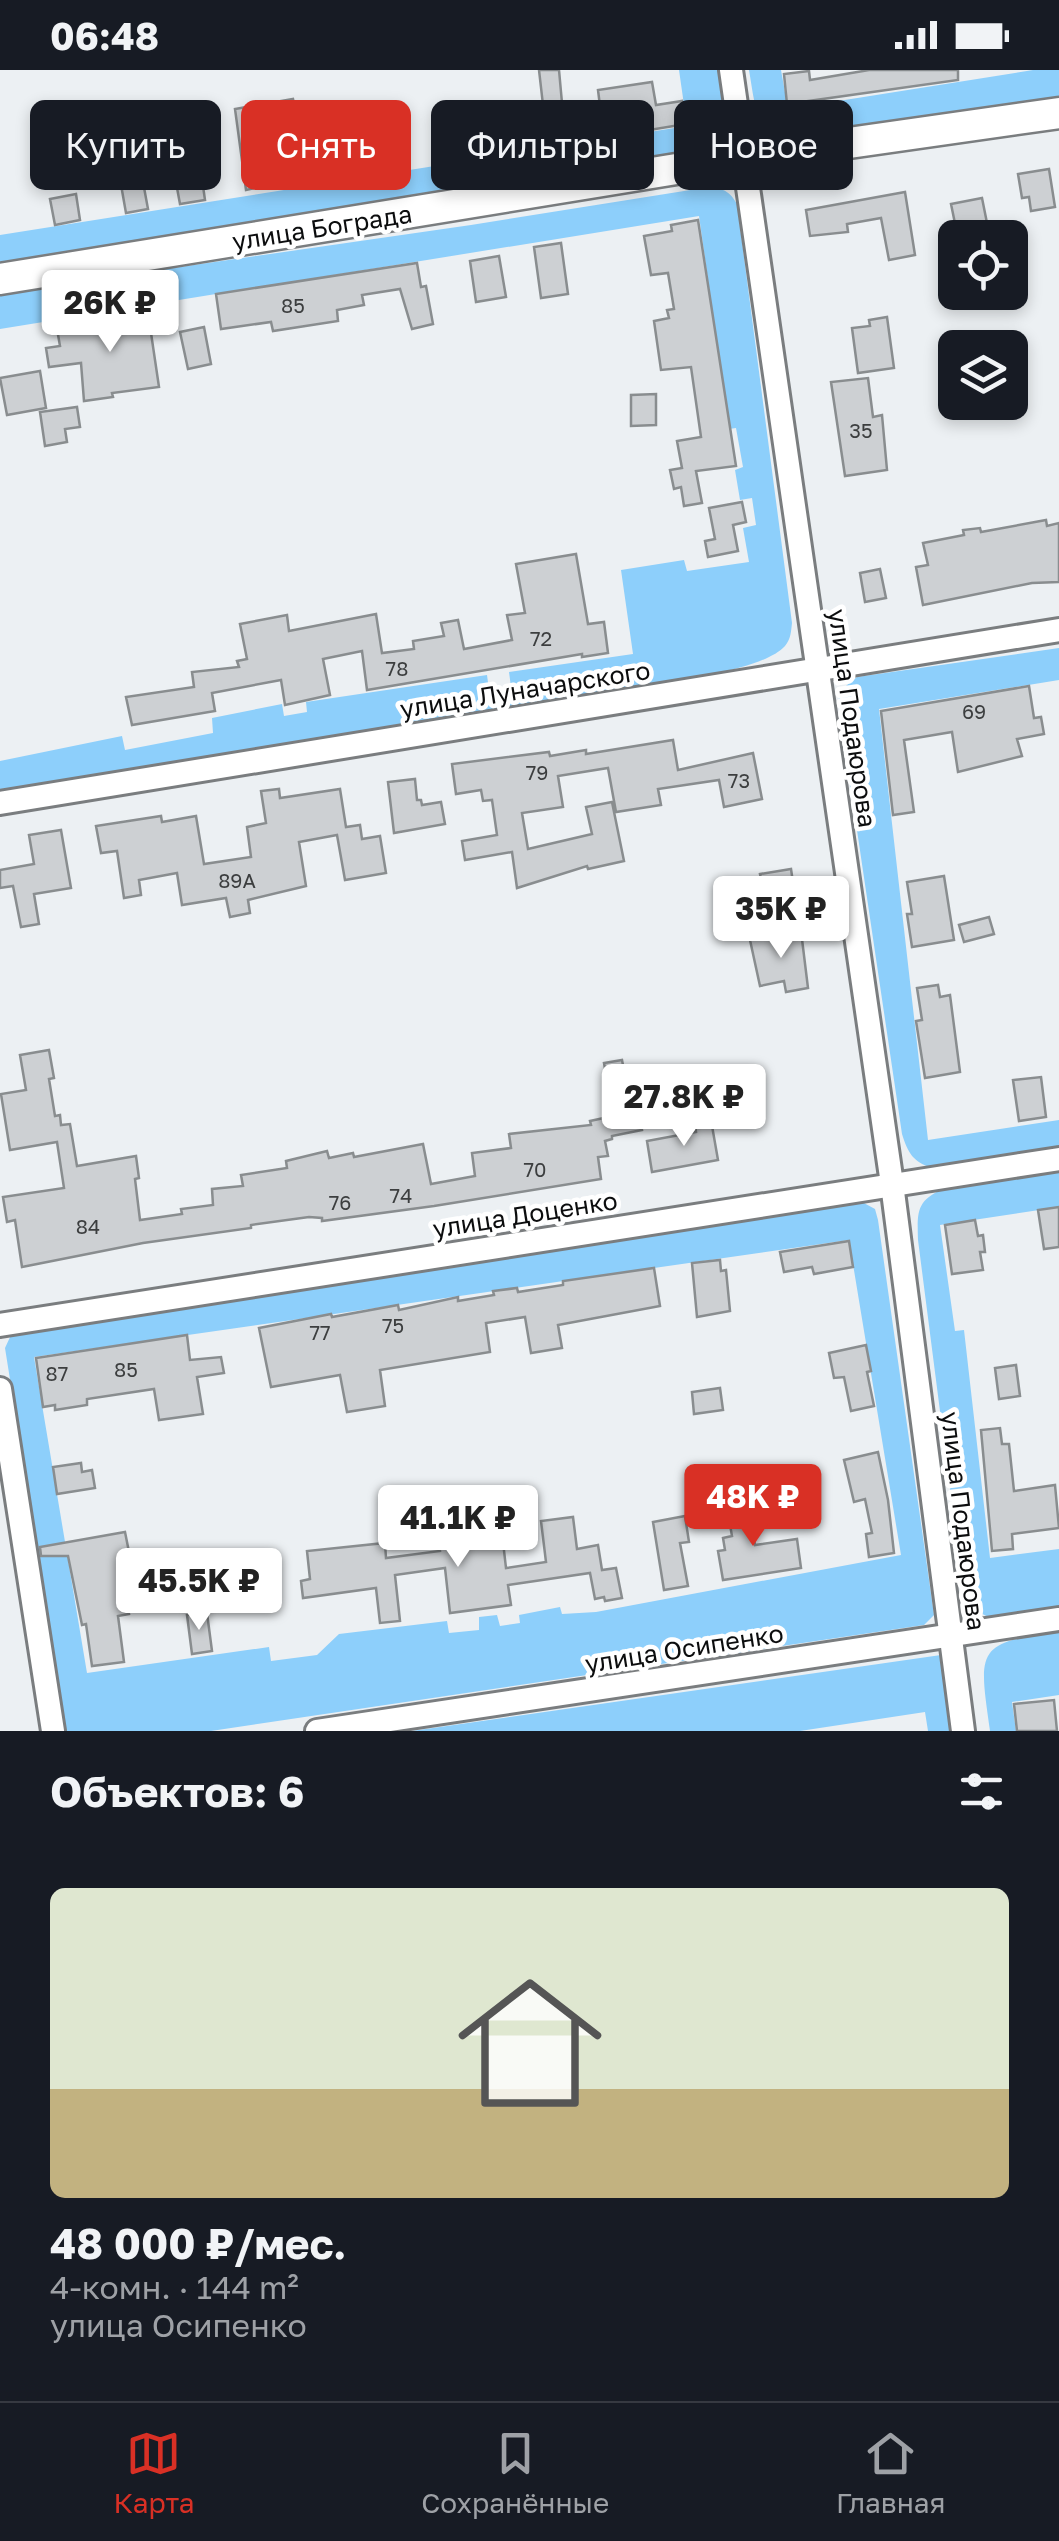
<!DOCTYPE html>
<html lang="ru">
<head>
<meta charset="utf-8">
<style>
	body { margin:0; font-family:"Golos Text",sans-serif; background:#242831; color:#f1f3f6; height:100vh; display:flex; flex-direction:column; font-size:38px; white-space:nowrap }
	* { box-sizing:border-box; margin:0 }
	p { font-size:32px; color:#9ea1a6 }
	.icon { flex:none; width:55px; height:55px; fill:none; stroke:currentColor; stroke-width:2; stroke-linecap:round; stroke-linejoin:round }
	.map { position:relative; height:1661px; overflow:hidden }
	.sheet { display:flex; flex-direction:column; background:#171b24; flex:1 }
	.sheet>* { flex:none }
	.guide { position:absolute; left:30px; top:30px; width:1000px; height:90px; display:flex; gap:20px }
	.tools { position:absolute; left:938px; top:150px; display:grid; gap:20px }
	.tools a { display:grid; place-items:center; width:90px; height:90px; border-radius:15px; background:#171b24; box-shadow:0 5px 15px #0003; font-size:50px }
	.price { position:absolute; translate:-50% -85px; padding:0 22px; border-radius:10px; background:#fff; color:#222; font-size:32px; line-height:65px; filter:drop-shadow(0 2px 5px #0008) }
	.price::after { content:''; position:absolute; left:50%; top:60px; width:30px; height:22px; margin-left:-15px; background:inherit; clip-path:polygon(0 0,100% 0,50% 100%) }
	.price.current { background:#d93025; color:#fff }
	ul { padding:0; list-style:none }
	li { display:grid; align-content:center; gap:20px; height:530px; padding:0 50px }
	li+li { border-top:2px solid #363941 }
	li span { display:grid; place-items:center; height:310px; border-radius:15px; color:#555 }
	li>.icon { margin-inline-start:auto }
	span .icon { width:180px; height:180px; fill:#fffc; stroke-width:1 }
	li b { font-size:42px }
	h2 { display:flex; justify-content:space-between; align-items:center; height:120px; padding:0 50px; font-size:42px }
	.pill { padding:0 35px; border-radius:15px; background:#171b24; box-shadow:0 5px 15px #0003; font-size:35px; line-height:90px }
	.pill.current { background:#d93025; color:#fff }
	.status { display:flex; justify-content:space-between; align-items:center; height:70px; padding:0 50px; background:#171b24; direction:ltr }
	.status svg { height:28px; fill:currentColor }
	.tabs { display:flex; justify-content:space-around; align-items:center; height:140px; border-top:2px solid #363941; background:#171b24; font-size:28px; color:#9ea1a6 }
	.tabs a { display:grid; justify-items:center; gap:5px }
	.tabs .current { color:#d93025 }
	.map>svg:first-child { display:block }
	.green { fill:#8dcffb; fill-rule:evenodd }
	.building { fill:#cdd0d3; stroke:#898d8f; stroke-width:2.5 }
	.lines { fill:none; stroke-linecap:round; stroke-linejoin:round }
	.minor-casing { stroke:#7a7d7f; stroke-width:28 }
	.tertiary-casing { stroke:#7a7d7f; stroke-width:35 }
	.minor { stroke:#fff; stroke-width:22 }
	.tertiary { stroke:#fff; stroke-width:30 }
	.labels { text-anchor:middle; dominant-baseline:central; stroke-width:9; stroke-linejoin:round; paint-order:stroke }
	.number-label { font-size:20px; fill:#3c3e3f }
	.street-label { font-size:25px; fill:#0c0d0e; stroke:#fff }
</style>
</head>
<body>
<div class="status"><b>06:48</b><svg viewBox="0 0 49 12"><path d="M0 12V9h3v3zM5 12V6h3v6zM10 12V3h3v9zM15 12V0h3v12zM26 1h20v11H26zM47 4h2v5h-2z"/></svg></div>
<div class="map">
<svg width="1059" height="1661" viewBox="0 0 1059 1661">
	<rect width="100%" height="100%" fill="#ecf0f3"/>
	<g class="green">
		<path d="M 679,0 L 719,0 L 728,60 L 721,79 L 711,83 L 0,193 L 0,165 L 687,56 Z"/>
		<path d="M 749,0 L 781,0 L 788,39 L 1033,0 L 1059,0 L 1059,29 L 793,69 C 754,61 755,34 749,0 Z"/>
		<path d="M 703,118 C 720,118 728,118 737,134 L 792,553 C 791,561 791,569 785,576 C 766,597 700,606 671,614 L 0,723 L 0,691 L 122,666 L 125,680 L 213,663 L 212,648 L 282,634 L 284,646 L 307,642 L 306,632 L 487,605 L 489,620 L 511,617 L 509,602 L 633,584 L 621,500 L 684,490 L 687,501 L 749,492 L 743,458 L 756,455 L 752,428 L 740,430 L 735,400 L 743,397 L 736,358 L 729,359 L 699,146 L 0,259 L 0,223 L 471,155 Z"/>
		<path d="M 1059,578 L 1059,610 L 879,639 L 928,1070 L 1059,1050 L 1059,1080 L 932,1098 C 913,1092 908,1083 902,1064 L 838,632 L 841,620 L 857,607 Z"/>
		<path d="M 1059,1101 L 1059,1137 L 940,1155 L 955,1261 L 964,1260 L 990,1488 L 1059,1479 L 1059,1543 C 1021,1547 981,1564 963,1520 L 918,1170 C 917,1139 917,1130 947,1117 Z"/>
		<path d="M 862,1132 L 875,1139 L 878,1150 L 934,1545 L 924,1555 L 211,1661 L 66,1661 L 5,1278 L 11,1265 L 21,1259 ZM 849,1170 L 901,1485 L 596,1542 L 562,1544 L 560,1537 L 519,1545 L 520,1553 L 500,1556 L 497,1545 L 479,1547 L 479,1560 L 449,1563 L 447,1551 L 339,1564 L 317,1585 L 271,1591 L 269,1577 L 87,1603 L 34,1287 Z"/>
		<path d="M 1059,1562 L 1059,1625 L 1012,1632 L 1016,1661 L 990,1661 C 979,1581 974,1572 1059,1562 Z"/>
		<path d="M 941,1585 L 952,1661 L 928,1661 L 925,1642 L 800,1661 L 412,1661 Z"/>
	</g>
	<g class="building">
		<path d="M 539,0 L 559,0 L 562,33 L 543,35 Z"/>
		<path d="M 869,0 L 958,0 L 958,10 L 787,34 L 784,4 L 809,1 L 810,10 Z"/>
		<path d="M 652,12 L 656,35 L 682,31 L 686,54 L 576,72 L 570,41 L 600,36 L 598,20 Z"/>
		<path d="M 293,29 L 295,38 L 307,36 L 311,63 L 256,72 L 264,116 L 246,120 L 235,39 Z"/>
		<path d="M 482,39 L 485,59 L 513,55 L 517,78 L 440,92 L 433,54 L 436,54 L 435,48 Z"/>
		<path d="M 188,52 L 196,98 L 206,96 L 209,114 L 203,116 L 205,130 L 180,134 L 175,107 L 143,112 L 148,139 L 126,143 L 120,109 L 98,113 L 90,76 L 156,65 L 155,58 Z"/>
		<path d="M 402,59 L 407,94 L 383,97 L 378,62 Z"/>
		<path d="M 337,73 L 338,88 L 379,86 L 380,102 L 320,105 L 318,75 Z"/>
		<path d="M 1049,99 L 1055,137 L 1031,141 L 1029,127 L 1022,128 L 1018,104 Z"/>
		<path d="M 905,122 L 915,185 L 889,190 L 881,148 L 847,154 L 848,162 L 810,166 L 806,140 Z"/>
		<path d="M 76,124 L 80,150 L 55,155 L 50,129 Z"/>
		<path d="M 982,128 L 990,168 L 958,168 L 951,134 Z"/>
		<path d="M 698,150 L 736,396 L 696,401 L 702,433 L 684,436 L 681,417 L 674,419 L 670,400 L 682,398 L 677,371 L 701,367 L 691,297 L 661,300 L 654,251 L 669,248 L 667,240 L 674,239 L 668,203 L 651,205 L 644,166 L 672,161 L 671,155 Z"/>
		<path d="M 561,173 L 568,224 L 541,228 L 534,177 Z"/>
		<path d="M 499,186 L 506,227 L 476,232 L 470,191 Z"/>
		<path d="M 417,193 L 421,217 L 426,216 L 433,254 L 412,259 L 400,219 L 362,225 L 364,235 L 337,240 L 338,251 L 273,261 L 271,252 L 221,259 L 216,224 Z"/>
		<path d="M 147,236 L 159,317 L 112,323 L 113,327 L 84,331 L 81,293 L 49,297 L 46,278 L 60,276 L 57,259 L 126,248 L 125,239 Z"/>
		<path d="M 887,247 L 894,298 L 858,303 L 852,258 L 870,256 L 869,250 Z"/>
		<path d="M 204,257 L 211,294 L 188,299 L 180,262 Z"/>
		<path d="M 40,301 L 46,338 L 7,345 L 0,308 Z"/>
		<path d="M 868,308 L 873,347 L 882,345 L 887,400 L 845,406 L 831,312 Z"/>
		<path d="M 656,324 L 656,355 L 631,356 L 631,325 Z"/>
		<path d="M 77,337 L 80,357 L 65,359 L 67,372 L 45,376 L 40,342 Z"/>
		<path d="M 742,432 L 746,452 L 733,455 L 738,481 L 708,487 L 705,471 L 715,469 L 709,438 Z"/>
		<path d="M 1046,450 L 1047,456 L 1059,453 L 1059,512 L 1032,513 L 923,535 L 916,497 L 928,495 L 923,473 L 964,465 L 963,460 L 980,458 L 981,462 Z"/>
		<path d="M 576,484 L 588,554 L 604,552 L 608,583 L 582,587 L 582,584 L 367,620 L 362,581 L 323,589 L 330,625 L 285,635 L 281,610 L 212,623 L 215,641 L 132,655 L 126,627 L 194,617 L 192,602 L 239,597 L 237,591 L 247,589 L 240,554 L 287,545 L 289,561 L 376,544 L 382,583 L 414,579 L 413,571 L 444,566 L 441,553 L 458,550 L 464,579 L 512,570 L 507,545 L 525,543 L 516,494 Z"/>
		<path d="M 880,499 L 886,528 L 865,532 L 860,503 Z"/>
		<path d="M 1029,616 L 1034,648 L 1041,647 L 1044,664 L 1017,669 L 1022,686 L 958,702 L 952,662 L 904,670 L 914,742 L 893,745 L 881,641 Z"/>
		<path d="M 673,670 L 678,700 L 753,683 L 762,729 L 724,737 L 719,710 L 658,719 L 661,735 L 616,742 L 608,698 L 558,706 L 563,737 L 522,743 L 528,779 L 592,764 L 586,737 L 612,732 L 624,791 L 588,799 L 587,796 L 517,818 L 512,782 L 465,790 L 462,771 L 497,765 L 492,730 L 483,731 L 481,720 L 456,724 L 452,694 L 549,682 L 550,686 L 586,680 L 586,684 Z"/>
		<path d="M 415,709 L 417,730 L 421,730 L 422,735 L 441,732 L 445,754 L 394,763 L 388,712 Z"/>
		<path d="M 279,719 L 280,728 L 340,719 L 346,757 L 360,755 L 362,769 L 380,766 L 386,803 L 345,810 L 337,765 L 299,772 L 306,816 L 248,830 L 250,843 L 230,847 L 226,828 L 182,835 L 177,803 L 139,810 L 141,825 L 124,828 L 117,781 L 101,783 L 96,756 L 161,746 L 162,752 L 196,746 L 204,794 L 251,787 L 247,757 L 266,753 L 261,721 Z"/>
		<path d="M 61,760 L 71,818 L 34,824 L 39,854 L 21,857 L 13,816 L 0,818 L 0,800 L 34,794 L 29,765 Z"/>
		<path d="M 791,799 L 794,819 L 764,824 L 760,804 Z"/>
		<path d="M 944,806 L 954,870 L 912,877 L 907,844 L 912,844 L 907,812 Z"/>
		<path d="M 989,847 L 994,864 L 964,872 L 959,855 Z"/>
		<path d="M 801,861 L 808,918 L 786,922 L 784,911 L 760,916 L 750,870 Z"/>
		<path d="M 938,915 L 940,927 L 950,925 L 960,1002 L 925,1008 L 916,951 L 922,950 L 917,918 Z"/>
		<path d="M 49,980 L 54,1008 L 49,1009 L 55,1046 L 60,1045 L 61,1055 L 70,1054 L 77,1096 L 136,1086 L 139,1108 L 135,1109 L 140,1150 L 182,1144 L 181,1139 L 213,1135 L 212,1119 L 243,1116 L 241,1105 L 287,1098 L 286,1091 L 327,1081 L 329,1088 L 353,1083 L 354,1087 L 423,1074 L 431,1114 L 475,1106 L 472,1083 L 511,1078 L 509,1064 L 591,1055 L 590,1051 L 613,1046 L 604,993 L 622,990 L 630,1032 L 637,1031 L 642,1060 L 612,1066 L 612,1069 L 605,1071 L 608,1086 L 598,1087 L 601,1109 L 434,1136 L 322,1151 L 322,1148 L 309,1147 L 251,1155 L 251,1158 L 143,1173 L 22,1197 L 15,1150 L 7,1152 L 3,1127 L 64,1118 L 57,1072 L 10,1080 L 1,1024 L 26,1020 L 20,985 Z"/>
		<path d="M 1041,1007 L 1046,1047 L 1019,1051 L 1013,1010 Z"/>
		<path d="M 711,1050 L 718,1090 L 652,1102 L 647,1071 L 696,1062 L 695,1052 Z"/>
		<path d="M 1059,1137 L 1059,1177 L 1044,1179 L 1038,1140 Z"/>
		<path d="M 975,1150 L 978,1166 L 983,1165 L 985,1182 L 980,1182 L 983,1200 L 952,1204 L 945,1155 Z"/>
		<path d="M 849,1171 L 853,1197 L 814,1204 L 812,1197 L 784,1202 L 780,1182 Z"/>
		<path d="M 720,1190 L 721,1201 L 726,1200 L 730,1241 L 697,1247 L 692,1193 Z"/>
		<path d="M 654,1198 L 660,1236 L 558,1255 L 562,1278 L 531,1283 L 525,1247 L 486,1253 L 490,1282 L 380,1300 L 385,1336 L 347,1342 L 340,1305 L 271,1317 L 259,1258 L 331,1244 L 332,1247 L 398,1235 L 399,1240 L 458,1227 L 458,1231 L 494,1225 L 493,1221 L 517,1218 L 518,1222 L 563,1215 L 563,1211 Z"/>
		<path d="M 187,1265 L 190,1290 L 221,1287 L 224,1303 L 197,1307 L 203,1344 L 159,1350 L 154,1319 L 87,1329 L 87,1335 L 55,1340 L 55,1335 L 43,1337 L 36,1288 Z"/>
		<path d="M 866,1275 L 871,1301 L 867,1302 L 874,1336 L 851,1341 L 844,1307 L 834,1308 L 829,1283 Z"/>
		<path d="M 1016,1295 L 1020,1326 L 999,1329 L 995,1298 Z"/>
		<path d="M 720,1318 L 723,1340 L 694,1344 L 692,1322 Z"/>
		<path d="M 1000,1358 L 1002,1374 L 1009,1374 L 1014,1421 L 1055,1415 L 1059,1458 L 1012,1464 L 1013,1479 L 992,1481 L 981,1360 Z"/>
		<path d="M 878,1382 L 888,1430 L 894,1483 L 869,1487 L 866,1464 L 872,1463 L 865,1429 L 854,1432 L 844,1390 Z"/>
		<path d="M 81,1393 L 82,1402 L 92,1400 L 95,1418 L 57,1424 L 53,1397 Z"/>
		<path d="M 747,1429 L 755,1475 L 797,1469 L 801,1498 L 723,1510 L 718,1481 L 725,1480 L 723,1468 L 732,1466 L 726,1432 Z"/>
		<path d="M 685,1446 L 689,1472 L 680,1473 L 688,1516 L 664,1520 L 653,1452 Z"/>
		<path d="M 573,1447 L 577,1479 L 598,1475 L 602,1500 L 616,1498 L 622,1528 L 605,1531 L 604,1527 L 595,1529 L 590,1503 L 508,1515 L 511,1535 L 450,1543 L 445,1498 L 395,1505 L 400,1551 L 380,1553 L 376,1518 L 303,1528 L 301,1511 L 310,1509 L 307,1481 L 385,1473 L 386,1488 L 440,1481 L 439,1469 L 502,1463 L 506,1498 L 546,1492 L 541,1451 Z"/>
		<path d="M 125,1462 L 136,1517 L 125,1519 L 129,1544 L 118,1546 L 124,1592 L 92,1596 L 86,1554 L 82,1555 L 68,1486 L 41,1486 L 40,1477 Z"/>
		<path d="M 207,1543 L 212,1581 L 192,1584 L 187,1545 Z"/>
		<path d="M 1054,1630 L 1057,1661 L 1017,1661 L 1014,1634 Z"/>
	</g>
	<g class="lines">
		<g class="minor-casing">
			<g id="minor">
				<path d="M 731,0 L 892,1114 L 963,1661"/>
				<path d="M 0,733 L 1059,560"/>
				<path d="M 0,1255 L 1059,1089"/>
				<path d="M 0,1319 L 53,1661"/>
				<path d="M 317,1661 L 1059,1549"/>
			</g>
		</g>
		<g class="tertiary-casing">
			<path id="tertiary" d="M 0,209 L 744,88 L 1059,43"/>
		</g>
		<use href="#minor" class="minor"/>
		<use href="#tertiary" class="tertiary"/>
	</g>
	<g class="labels">
		<g class="number-label">
			<text x="293" y="235">85</text>
			<text x="861" y="360">35</text>
			<text x="541" y="568">72</text>
			<text x="397" y="598">78</text>
			<text x="974" y="641">69</text>
			<text x="537" y="702">79</text>
			<text x="739" y="710">73</text>
			<text x="237" y="810">89А</text>
			<text x="535" y="1099">70</text>
			<text x="401" y="1125">74</text>
			<text x="340" y="1132">76</text>
			<text x="88" y="1156">84</text>
			<text x="393" y="1255">75</text>
			<text x="320" y="1262">77</text>
			<text x="126" y="1299">85</text>
			<text x="57" y="1303">87</text>
		</g>
		<g class="street-label">
			<text transform="translate(322 157) rotate(-9)">улица Бограда</text>
			<text transform="translate(525 619) rotate(-9)">улица Луначарского</text>
			<text transform="translate(853 648) rotate(82)">улица Подаюрова</text>
			<text transform="translate(525 1144) rotate(-9)">улица Доценко</text>
			<text transform="translate(964 1451) rotate(83)">улица Подаюрова</text>
			<text transform="translate(684 1578) rotate(-9)">улица Осипенко</text>
		</g>
	</g>
</svg>
<div class="tools">
<a><svg class="icon" aria-label="locate" viewBox="0 0 24 24"><circle cx="12" cy="12" r="6"/><path d="M12 2v4M12 18v4M2 12h4M18 12h4"/></svg></a>
<a><svg class="icon" aria-label="layers" viewBox="0 0 24 24"><path d="M12 4l9 5-9 5-9-5zM3 14l9 5 9-5"/></svg></a>
</div>
<b class="price" style="left:110px;top:285px">26K ₽</b>
<b class="price" style="left:781px;top:891px">35K ₽</b>
<b class="price" style="left:684px;top:1079px">27.8K ₽</b>
<b class="price current" style="left:753px;top:1479px">48K ₽</b>
<b class="price" style="left:458px;top:1500px">41.1K ₽</b>
<b class="price" style="left:199px;top:1563px">45.5K ₽</b>
<div class="guide">
<a class="pill">Купить</a>
<a class="pill current">Снять</a>
<a class="pill">Фильтры</a>
<a class="pill">Новое</a>
</div>
</div>
<section class="sheet">
<h2>Объектов: 6<svg class="icon" aria-label="filters" viewBox="0 0 24 24"><path d="M4 7h16M4 17h16"/><circle cx="9" cy="7" r="2"/><circle cx="15" cy="17" r="2"/></svg></h2>
<ul>
<li><span style="background:linear-gradient(#dfe7d0 65%,#c2b280 0)"><svg class="icon" aria-label="home" viewBox="0 0 24 24"><path d="M3 11l9-7 9 7M6 9v11h12V9"/></svg></span><div><b>48 000 ₽/мес.</b><p>4-комн. · 144 m²</p><p>улица Осипенко</p></div></li>
</ul>
</section>
<nav class="tabs">
<a class="current"><svg class="icon" aria-label="map" viewBox="0 0 24 24"><path d="M3 6l6-2 6 2 6-2v14l-6 2-6-2-6 2zM9 4v14M15 6v14"/></svg>Карта</a>
<a><svg class="icon" aria-label="saved" viewBox="0 0 24 24"><path d="M7 4h10v16l-5-4-5 4z"/></svg>Сохранённые</a>
<a><svg class="icon" aria-label="home" viewBox="0 0 24 24"><path d="M3 11l9-7 9 7M6 9v11h12V9"/></svg>Главная</a>
</nav>
</body>
</html>
